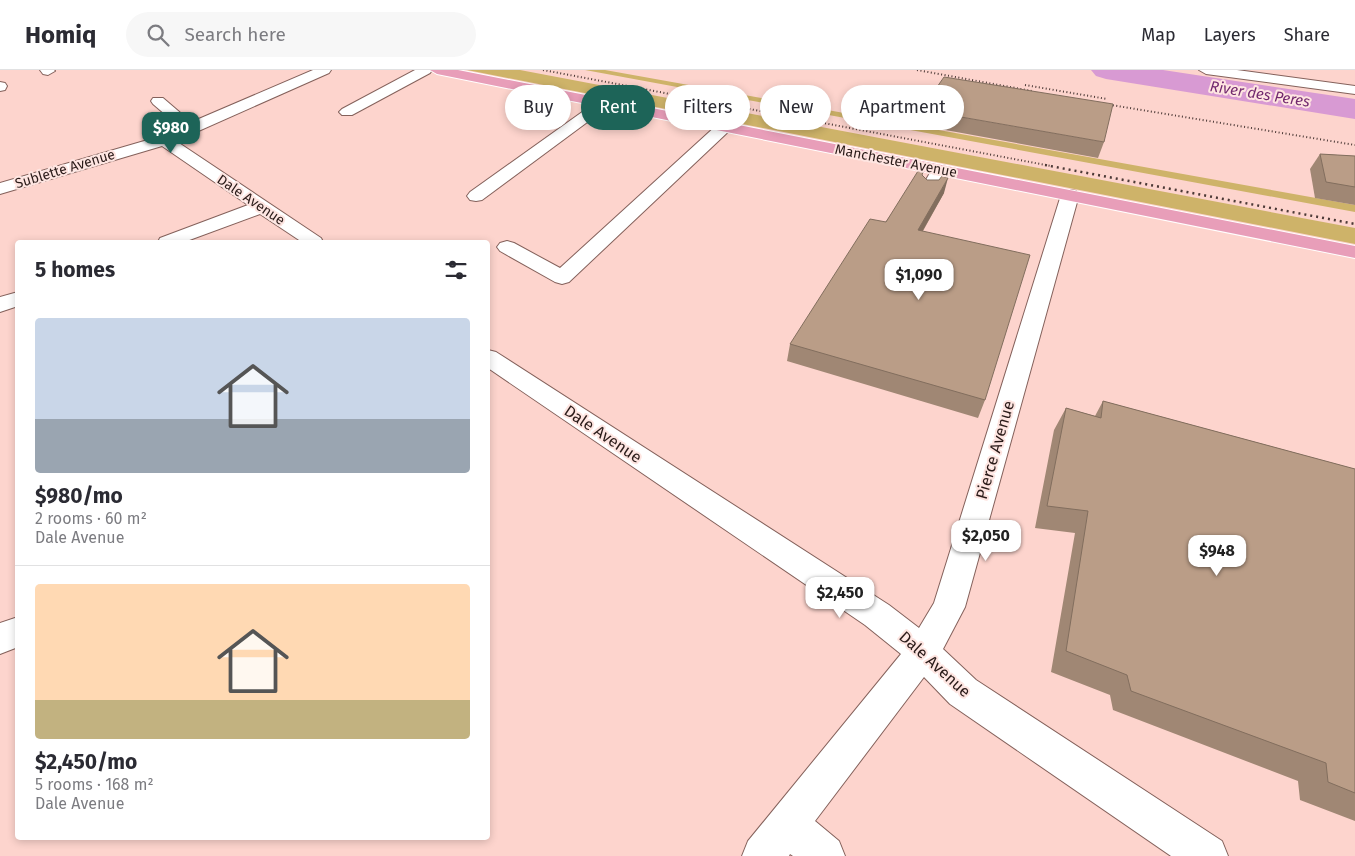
<!DOCTYPE html>
<html lang="en">
<head>
<meta charset="utf-8">
<style>
	body { margin:0; font-family:"Fira Sans",sans-serif; background:#f7f7f7; color:#2b2b33; height:100vh; display:flex; flex-direction:column; font-size:19px; white-space:nowrap }
	* { box-sizing:border-box; margin:0 }
	p { font-size:16px; color:#7c7c81 }
	.icon { flex:none; width:28px; height:28px; fill:none; stroke:currentColor; stroke-width:2; stroke-linecap:round; stroke-linejoin:round }
	.map { position:relative; flex:1; overflow:hidden }
	.panel { position:absolute; left:15px; top:170px; width:475px; height:600px; display:flex; flex-direction:column; background:#fff; border-radius:5px; box-shadow:0 2px 8px #0003 }
	.panel>* { flex:none }
	.guide { position:absolute; left:505px; top:15px; width:475px; height:45px; display:flex; gap:10px }
	.price { position:absolute; translate:-50% -42px; padding:0 11px; border-radius:10px; background:#fff; color:#222; font-size:16px; line-height:32px; filter:drop-shadow(0 1px 2px #0008) }
	.price::after { content:''; position:absolute; left:50%; top:30px; width:15px; height:11px; margin-left:-8px; background:inherit; clip-path:polygon(0 0,100% 0,50% 100%) }
	.price.active { background:#1d6458; color:#fff }
	ul { padding:0; list-style:none }
	li { display:grid; align-content:center; gap:10px; height:265px; padding:0 20px }
	li+li { border-top:1px solid #e1e1e2 }
	li span { display:grid; place-items:center; height:155px; border-radius:5px; color:#555 }
	li>.icon { margin-inline-start:auto }
	span .icon { width:90px; height:90px; fill:#fffc; stroke-width:1 }
	li b { font-size:21px }
	h2 { display:flex; justify-content:space-between; align-items:center; height:60px; padding:0 20px; font-size:21px }
	.chip { padding:0 18px; border-radius:22px; background:#fff; box-shadow:0 2px 8px #0003; font-size:18px; line-height:45px }
	.chip.active { background:#1d6458; color:#fff }
	header { display:flex; align-items:center; gap:30px; box-sizing:border-box; height:70px; padding:0 25px; background:#fff; border-bottom:1px solid #e1e1e2 }
	header strong { font-size:24px }
	nav { display:flex; gap:28px; margin-inline-start:auto; font-size:18px }
	.search { width:350px; height:45px; background:#f7f7f7; display:flex; align-items:center; gap:12px; box-sizing:border-box; padding:0 18px; border-radius:28px; color:#7c7c81; font-size:19px }
	.map>svg:first-child { display:block }
	.green { fill:#ceb369 }
	.lines { fill:none; stroke-linecap:round; stroke-linejoin:round }
	.river { fill:#d89ad3; fill-rule:evenodd }
	.minor-casing { stroke:#84615b; stroke-width:2 }
	.major-casing { stroke:#fff; stroke-width:2 }
	.minor { fill:#fff; fill-rule:evenodd }
	.major { fill:#e89eb9; fill-rule:evenodd }
	.rail-far1 { stroke:#4c3936; stroke-width:2; stroke-dasharray:1 2.5; stroke-linecap:butt }
	.rail { stroke:#4c3936; stroke-width:2.5; stroke-dasharray:2 4; stroke-linecap:butt }
	.wall { fill:#a08774 }
	.shaded-wall { fill:#826e5e }
	.building { fill:#ba9d87; stroke:#826e5e }
	.labels { text-anchor:middle; dominant-baseline:central; stroke-width:4; stroke-linejoin:round; paint-order:stroke }
	.far-street-label { font-size:14px; fill:#2a1b19; stroke:#fee5e1 }
	.far-water-label { font-size:15px; font-style:italic; fill:#72296f; stroke:#fee5e1 }
	.street-label { font-size:16px; fill:#2a1b19; stroke:#fee5e1 }
</style>
</head>
<body>
<header>
<strong>Homiq</strong>
<div class="search"><svg class="icon" aria-label="search" viewBox="0 0 24 24"><circle cx="10" cy="10" r="6"/><path d="M15 15l6 6"/></svg>Search here</div>
<nav><a>Map</a><a>Layers</a><a>Share</a></nav>
</header>
<div class="map">
<svg width="1355" height="786" viewBox="0 0 1355 786">
	<rect width="100%" height="100%" fill="#fdd4cd"/>
	<g class="green">
		<path d="M 467,0 L 520,0 L 1355,158 L 1355,174 Z"/>
		<path d="M 585,0 L 605,0 L 1355,135 L 1355,142 Z"/>
	</g>
	<g class="lines">
		<path class="river" d="M 1091,0 L 1163,0 L 1355,29 L 1355,49 L 1106,9 L 1096,6 Z"/>
		<g class="minor-casing">
			<g id="minor">
				<path d="M 40,0 L 54,0 L 55,1 L 48,5 L 43,4 Z"/>
				<path d="M 313,0 L 331,0 L 329,3 L 176,71 L 321,168 L 323,172 L 302,172 L 260,144 L 184,172 L 158,172 L 160,168 L 248,135 L 162,76 L 0,124 L 0,113 L 158,67 L 182,57 L 174,52 L 153,34 L 151,31 L 153,28 L 163,28 L 184,46 L 194,51 Z"/>
				<path d="M 415,0 L 432,0 L 430,3 L 352,45 L 342,45 L 339,42 L 342,39 Z"/>
				<path d="M 1199,0 L 1237,0 L 1355,16 L 1355,24 L 1206,4 Z"/>
				<path d="M 0,12 L 5,13 L 7,16 L 5,20 L 0,21 Z"/>
				<path d="M 604,29 L 609,30 L 611,33 L 609,36 L 482,130 L 476,131 L 470,130 L 467,126 L 470,122 L 599,30 Z"/>
				<path d="M 724,52 L 730,54 L 732,57 L 730,60 L 569,212 L 562,214 L 555,212 L 500,181 L 497,177 L 500,173 L 507,171 L 514,173 L 560,198 L 718,54 Z"/>
				<path d="M 940,95 L 946,96 L 949,100 L 935,124 L 929,125 L 923,124 L 920,120 L 934,96 Z"/>
				<path d="M 1070,120 L 1076,121 L 1079,125 L 965,537 L 943,579 L 976,610 L 1222,771 L 1228,786 L 1171,786 L 950,634 L 924,607 L 815,751 L 839,771 L 845,786 L 793,786 L 790,784 L 789,786 L 742,786 L 748,771 L 901,584 L 865,555 L 488,298 L 488,280 L 496,282 L 889,535 L 919,558 L 934,533 L 1061,125 L 1064,121 Z"/>
				<path d="M 18,222 L 18,236 L 0,242 L 0,227 Z"/>
				<path d="M 18,547 L 18,577 L 0,584 L 0,553 Z"/>
			</g>
		</g>
		<g class="major-casing">
			<path id="major" d="M 430,0 L 458,0 L 1355,176 L 1355,188 L 437,4 Z"/>
		</g>
		<use href="#minor" class="minor"/>
		<use href="#major" class="major"/>
		<g class="rail-far1">
			<path d="M 543,0 L 1051,96"/>
			<path d="M 917,0 L 1032,21"/>
			<path d="M 1025,15 L 1107,29"/>
			<path d="M 1099,33 L 1355,75"/>
		</g>
		<path class="rail" d="M 1045,95 L 1355,154"/>
	</g>
	<g class="wall">
		<path d="M 921,40 L 1104,72 L 1098,88 L 918,55 Z"/>
		<path d="M 1320,84 L 1355,86 L 1355,135 L 1315,128 L 1310,99 Z"/>
		<path d="M 922,105 L 927,110 L 944,123 L 923,161 L 985,330 L 978,348 L 787,291 L 790,274 Z"/>
		<path d="M 1103,331 L 1355,399 L 1355,751 L 1300,730 L 1298,711 L 1113,640 L 1110,625 L 1051,602 L 1075,463 L 1035,458 L 1054,360 L 1066,338 L 1095,346 Z"/>
	</g>
	<path class="shaded-wall" d="M 948,108 L 944,123 L 914,176 L 918,160 Z"/>
	<g class="building">
		<path d="M 944,7 L 1113,34 L 1104,72 L 921,40 Z"/>
		<path d="M 1320,84 L 1355,86 L 1355,117 L 1326,112 Z"/>
		<path d="M 918,101 L 923,102 L 922,105 L 927,110 L 939,110 L 942,106 L 948,108 L 918,160 L 1030,185 L 985,330 L 790,274 L 870,149 L 886,152 Z"/>
		<path d="M 1103,331 L 1355,399 L 1355,723 L 1328,712 L 1326,693 L 1131,621 L 1127,605 L 1066,581 L 1088,441 L 1047,436 L 1066,338 L 1101,348 Z"/>
	</g>
	<g class="labels">
		<g class="far-street-label">
			<text transform="translate(896 91) rotate(11)">Manchester Avenue</text>
			<text transform="translate(65 99) rotate(-17)">Sublette Avenue</text>
			<text transform="translate(251 130) rotate(34)">Dale Avenue</text>
		</g>
		<g class="far-water-label">
			<text transform="translate(1260 24) rotate(9)">River des Peres</text>
		</g>
		<g class="street-label">
			<text transform="translate(603 364) rotate(34)">Dale Avenue</text>
			<text transform="translate(995 380) rotate(-74)">Pierce Avenue</text>
			<text transform="translate(935 594) rotate(42)">Dale Avenue</text>
		</g>
	</g>
</svg>
<b class="price active" style="left:171px;top:84px">$980</b>
<b class="price" style="left:919px;top:231px">$1,090</b>
<b class="price" style="left:986px;top:492px">$2,050</b>
<b class="price" style="left:1217px;top:507px">$948</b>
<b class="price" style="left:840px;top:549px">$2,450</b>
<div class="guide">
<a class="chip">Buy</a>
<a class="chip active">Rent</a>
<a class="chip">Filters</a>
<a class="chip">New</a>
<a class="chip">Apartment</a>
</div>
<section class="panel">
<h2>5 homes<svg class="icon" aria-label="filters" viewBox="0 0 24 24"><path d="M4 7h16M4 17h16"/><circle cx="9" cy="7" r="2"/><circle cx="15" cy="17" r="2"/></svg></h2>
<ul>
<li><span style="background:linear-gradient(#c9d6e8 65%,#9aa5b1 0)"><svg class="icon" aria-label="home" viewBox="0 0 24 24"><path d="M3 11l9-7 9 7M6 9v11h12V9"/></svg></span><div><b>$980/mo</b><p>2 rooms · 60 m²</p><p>Dale Avenue</p></div></li>
<li><span style="background:linear-gradient(#ffd9b3 75%,#c2b280 0)"><svg class="icon" aria-label="home" viewBox="0 0 24 24"><path d="M3 11l9-7 9 7M6 9v11h12V9"/></svg></span><div><b>$2,450/mo</b><p>5 rooms · 168 m²</p><p>Dale Avenue</p></div></li>
</ul>
</section>
</div>
</body>
</html>
